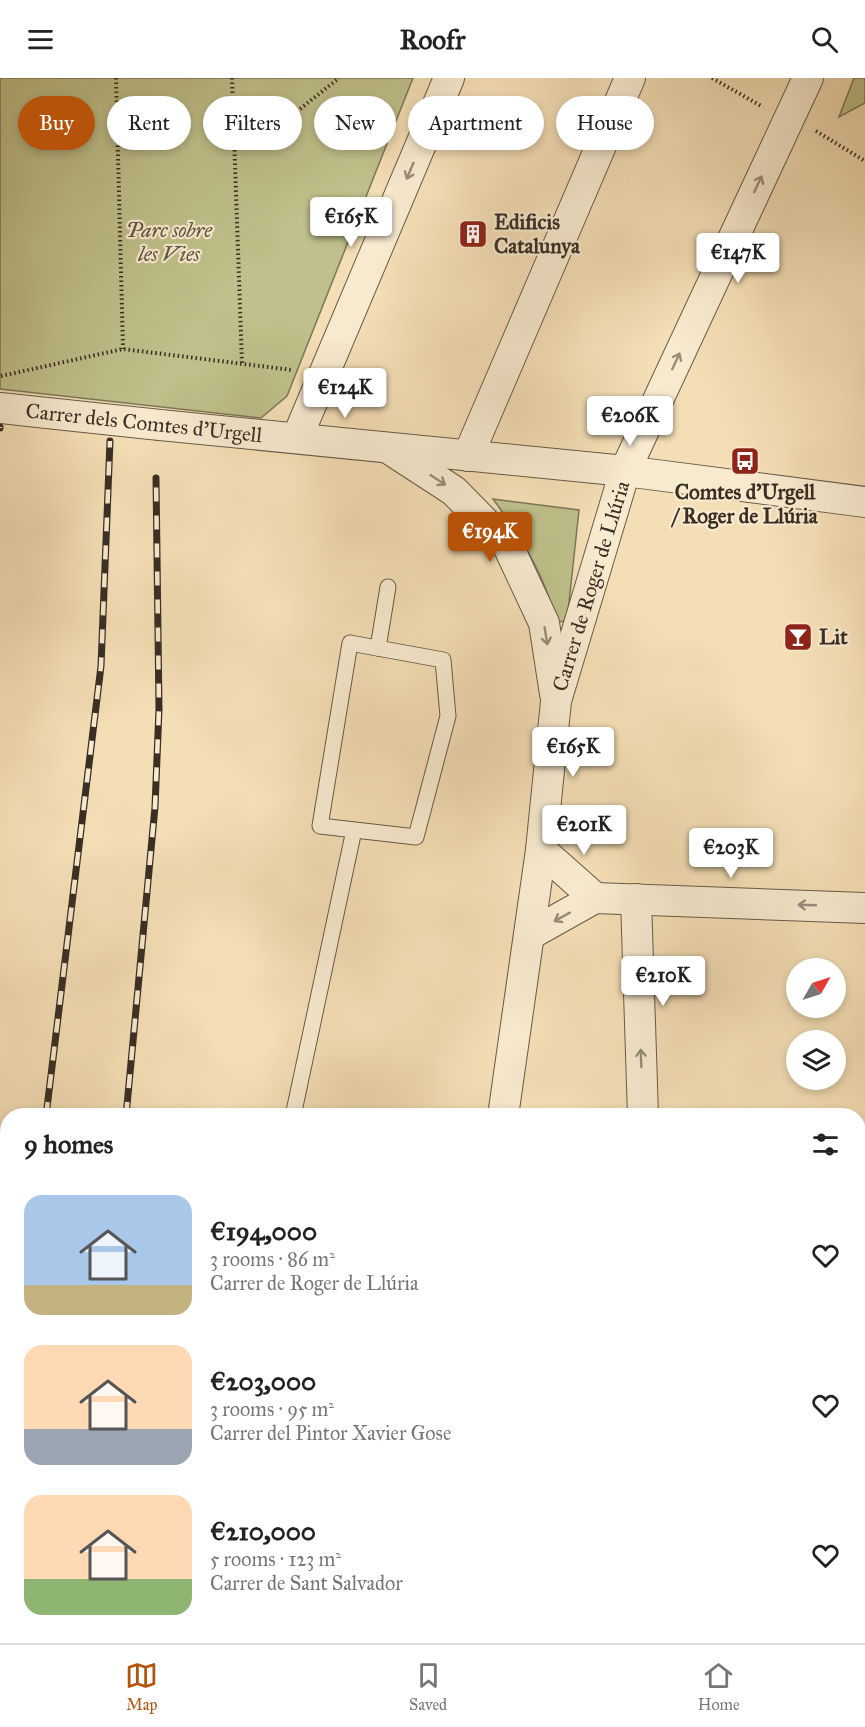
<!DOCTYPE html>
<html lang="en">
<head>
<meta charset="utf-8">
<style>
	body { margin:0; font-family:"IM FELL Great Primer",serif; background:#f6f6f6; color:#222; height:100vh; display:flex; flex-direction:column; font-size:22px; white-space:nowrap }
	* { box-sizing:border-box; margin:0 }
	p { font-size:20px; color:#767676 }
	.icon { flex:none; width:33px; height:33px; fill:none; stroke:currentColor; stroke-width:2; stroke-linecap:round; stroke-linejoin:round }
	.map { position:relative; flex:1; overflow:hidden }
	.side { position:absolute; left:0px; top:1030px; width:866px; height:536px; display:flex; flex-direction:column; background:#fff; border-radius:24px 24px 0 0; box-shadow:0 3px 9px #0003 }
	.side>* { flex:none }
	.hud { position:absolute; left:18px; top:18px; width:830px; height:54px; display:flex; gap:12px }
	.needle { width:39px; rotate:51deg }
	.tools { position:absolute; left:786px; top:880px; display:grid; gap:12px }
	.tools a { display:grid; place-items:center; width:60px; height:60px; border-radius:50%; background:#fff; box-shadow:0 3px 9px #0003; font-size:30px }
	.price { position:absolute; translate:-50% -51px; padding:0 14px; border-radius:6px; background:#fff; color:#222; font-size:20px; line-height:39px; filter:drop-shadow(0 2px 3px #0008) }
	.price::after { content:''; position:absolute; left:50%; top:36px; width:18px; height:14px; margin-left:-9px; background:inherit; clip-path:polygon(0 0,100% 0,50% 100%) }
	.price.on { background:#b45309; color:#fff }
	ul { padding:0; list-style:none }
	li { display:flex; align-items:center; gap:18px; height:150px; padding:0 24px }
	li span { display:grid; place-items:center; flex:none; width:168px; height:120px; border-radius:18px; color:#555 }
	li>.icon { margin-inline-start:auto }
	span .icon { width:72px; height:72px; fill:#fffc; stroke-width:1 }
	li b { font-size:26px }
	h2 { display:flex; justify-content:space-between; align-items:center; height:72px; padding:0 24px; font-size:26px }
	.pill { padding:0 21px; border-radius:27px; background:#fff; box-shadow:0 3px 9px #0003; font-size:21px; line-height:54px }
	.pill.on { background:#b45309; color:#fff }
	header { display:flex; justify-content:space-between; align-items:center; height:78px; padding:0 24px; background:#fff; font-size:27px; font-weight:700 }
	.tab-bar { display:flex; justify-content:space-around; align-items:center; height:84px; border-top:2px solid #e0e0e0; background:#fff; font-size:16px; color:#767676 }
	.tab-bar a { display:grid; justify-items:center; gap:3px }
	.tab-bar .on { color:#b45309 }
	.map>svg:first-child { display:block }
	.green { fill:#bfc08b; stroke:#7c7758; stroke-width:1.5 }
	.lines { fill:none; stroke-linecap:round; stroke-linejoin:round }
	.lane-casing { stroke:#685a48; stroke-width:17 }
	.street-casing { stroke:#685a48; stroke-width:32 }
	.path { stroke:#392e24; stroke-width:4; stroke-dasharray:1.5 3; stroke-linecap:butt }
	.lane { stroke:#f8eacf; stroke-width:15 }
	.street { stroke:#f8eacf; stroke-width:30 }
	.rail-casing { stroke:#392e24; stroke-width:7 }
	.rail { stroke:#f8eacf; stroke-width:4.5; stroke-dasharray:14; stroke-linecap:butt }
	.street-bridge-casing { stroke:#685a48; stroke-width:32; stroke-linecap:butt }
	.street-bridge { stroke:#f8eacf; stroke-width:30 }
	.oneway { stroke:#988c7a }
	.labels { text-anchor:middle; dominant-baseline:central; stroke-width:4.5; stroke-linejoin:round; paint-order:stroke }
	.poi-label { font-size:21px; font-weight:bold; fill:#392e24; stroke:#f8eacf; text-anchor:start }
	.park-label { font-size:21px; font-style:italic; fill:#5a523e; stroke:#f8eacf }
	.street-label { font-size:21px; fill:#392e24; stroke:#f8eacf }
</style>
</head>
<body>
<header><svg class="icon" aria-label="menu" viewBox="0 0 24 24"><path d="M4 6h16M4 12h16M4 18h16"/></svg>Roofr<svg class="icon" aria-label="search" viewBox="0 0 24 24"><circle cx="10" cy="10" r="6"/><path d="M15 15l6 6"/></svg></header>
<div class="map">
<svg width="865" height="1565" viewBox="0 0 865 1565">
	<rect width="100%" height="100%" fill="#f4deb5"/>
	<filter id="stains"><feTurbulence type="fractalNoise" baseFrequency=".00333" numOctaves="4"/><feColorMatrix values="0 0 0 0 .2 0 0 0 0 .09 0 0 0 0 .02 0 0 0 .5 -.17"/></filter>
	<radialGradient id="worn" r=".72"><stop offset=".6" stop-color="#630" stop-opacity="0"/><stop offset="1" stop-color="#630" stop-opacity=".3"/></radialGradient>
	<g class="green">
		<path d="M 0,0 L 413,0 L 287,318 L 261,340 L 0,311 Z"/>
		<path d="M 854,0 L 865,0 L 865,25 L 839,39 Z"/>
		<path d="M 493,421 L 579,432 L 567,543 L 556,544 C 545,497 521,459 493,421 Z"/>
	</g>
	<g class="lines">
		<g class="lane-casing">
			<g id="lane">
				<path d="M 350,565 L 443,582 L 448,638 L 416,759 L 320,748 Z"/>
				<path d="M 378,570 L 388,509"/>
				<path d="M 293,1038 L 354,752"/>
				<path d="M 190,1565 L 191,1558"/>
			</g>
		</g>
		<g class="street-casing">
			<g id="street">
				<path d="M 0,330 L 47,335"/>
				<path d="M 160,347 L 625,393 L 865,424"/>
				<path d="M 297,360 L 449,0"/>
				<path d="M 391,372 L 454,413 L 508,468 L 544,545 L 555,616"/>
				<path d="M 468,378 L 630,0"/>
				<path d="M 541,772 L 595,820"/>
				<path d="M 636,821 L 643,1038"/>
				<path d="M 529,857 L 595,820 L 865,830"/>
				<path d="M 503,1038 L 541,772 L 556,623 L 625,393 L 808,0"/>
				<path d="M 858,1519 L 865,1519"/>
				<path d="M 661,1558 L 661,1565"/>
				<path d="M 428,1565 L 430,1558"/>
			</g>
		</g>
		<g class="path">
			<path d="M 116,0 L 123,271"/>
			<path d="M 232,0 L 242,286"/>
			<path d="M 712,0 L 763,29"/>
			<path d="M 234,51 L 280,47 L 339,0"/>
			<path d="M 816,53 L 865,83"/>
			<path d="M 1,298 L 123,271 L 292,292"/>
			<path d="M 0,1479 L 8,1479"/>
			<path d="M 258,1565 L 259,1558"/>
			<path d="M 293,1565 L 295,1558"/>
		</g>
		<use href="#lane" class="lane"/>
		<use href="#street" class="street"/>
		<g class="rail-casing">
			<g id="rail">
				<path d="M 0,350 L 0,349"/>
				<path d="M 46,1038 L 101,588 L 110,363"/>
				<path d="M 126,1038 L 155,729 L 159,631 L 156,400"/>
				<path d="M 0,1448 L 8,1379"/>
				<path d="M 68,1565 L 68,1558"/>
			</g>
		</g>
		<use href="#rail" class="rail"/>
		<g class="street-bridge-casing">
			<path id="street-bridge" d="M 47,335 L 160,347"/>
		</g>
		<use href="#street-bridge" class="street-bridge"/>
	</g>
	<defs><path id="oneway-shaft" d="M-6 0H5M1.5-3L5.5 0L1.5 3" fill="none" stroke-width="1.6" stroke-linecap="round" stroke-linejoin="round" transform="scale(1.5)"/></defs>
	<g class="oneway">
		<use href="#oneway-shaft" transform="translate(410 93) rotate(113)"/>
		<use href="#oneway-shaft" transform="translate(758 106) rotate(-65)"/>
		<use href="#oneway-shaft" transform="translate(676 283) rotate(-65)"/>
		<use href="#oneway-shaft" transform="translate(438 402) rotate(33)"/>
		<use href="#oneway-shaft" transform="translate(546 558) rotate(81)"/>
		<use href="#oneway-shaft" transform="translate(807 827) rotate(-178)"/>
		<use href="#oneway-shaft" transform="translate(562 839) rotate(151)"/>
		<use href="#oneway-shaft" transform="translate(641 980) rotate(-92)"/>
	</g>
	<defs>
		<g id="building-square" transform="scale(1.5)"><rect x="-9" y="-9" width="18" height="18" rx="4" fill="#8f2418" stroke="#f8eacf"/><path d="M-4-6H4V6H1V3H-1V6H-4ZM-2.5-4.3h1.7v1.8h-1.7ZM.8-4.3h1.7v1.8H.8ZM-2.5-1h1.7V.8h-1.7ZM.8-1h1.7V.8H.8Z" fill="#fff"/></g>
		<g id="bus-square" transform="scale(1.5)"><rect x="-9" y="-9" width="18" height="18" rx="4" fill="#8f2418" stroke="#f8eacf"/><path d="M-5-6H5V4H4V6H2V4H-2V6H-4V4H-5ZM-3.5-4V0h7V-4ZM-3.5 1.2v1.5H-2V1.2ZM2 1.2v1.5H3.5V1.2Z" fill="#fff"/></g>
		<g id="bar-square" transform="scale(1.5)"><rect x="-9" y="-9" width="18" height="18" rx="4" fill="#8f2418" stroke="#f8eacf"/><path d="M-6-5H6L.8 .8V4.5H3.5V6h-7V4.5H-.8V.8Z" fill="#fff"/></g>
	</defs>
	<g fill-rule="evenodd">
		<use href="#building-square" x="473" y="156"/>
		<use href="#bus-square" x="745" y="383"/>
		<use href="#bar-square" x="798" y="559"/>
	</g>
	<g class="labels">
		<g class="poi-label">
			<text x="494" y="144">Edificis<tspan x="494" dy="24">Catalunya</tspan></text>
			<text x="745" y="414" text-anchor="middle">Comtes d’Urgell<tspan x="745" dy="24">/ Roger de Llúria</tspan></text>
			<text x="819" y="559">Lit</text>
		</g>
		<g class="park-label">
			<text x="169" y="152">Parc sobre<tspan x="169" dy="24">les Vies</tspan></text>
		</g>
		<g class="street-label">
			<text transform="translate(144 345) rotate(6)">Carrer dels Comtes d'Urgell</text>
			<text transform="translate(591 508) rotate(-73)">Carrer de Roger de Llúria</text>
		</g>
	</g>
	<rect width="100%" height="100%" filter="url(#stains)"/>
	<rect width="100%" height="100%" fill="url(#worn)"/>
</svg>
<div class="tools">
<a><svg class="needle" viewBox="-14 -14 28 28"><path d="M0-13l5 13h-10z" fill="#e53935"/><path d="M0 13l5-13h-10z" fill="#767676"/></svg></a>
<a><svg class="icon" aria-label="layers" viewBox="0 0 24 24"><path d="M12 4l9 5-9 5-9-5zM3 14l9 5 9-5"/></svg></a>
</div>
<b class="price" style="left:351px;top:170px">€165K</b>
<b class="price" style="left:738px;top:206px">€147K</b>
<b class="price" style="left:345px;top:341px">€124K</b>
<b class="price" style="left:630px;top:369px">€206K</b>
<b class="price on" style="left:490px;top:485px">€194K</b>
<b class="price" style="left:573px;top:700px">€165K</b>
<b class="price" style="left:584px;top:778px">€201K</b>
<b class="price" style="left:731px;top:801px">€203K</b>
<b class="price" style="left:663px;top:929px">€210K</b>
<div class="hud">
<a class="pill on">Buy</a>
<a class="pill">Rent</a>
<a class="pill">Filters</a>
<a class="pill">New</a>
<a class="pill">Apartment</a>
<a class="pill">House</a>
</div>
<section class="side">
<h2>9 homes<svg class="icon" aria-label="filters" viewBox="0 0 24 24"><path d="M4 7h16M4 17h16"/><circle cx="9" cy="7" r="2"/><circle cx="15" cy="17" r="2"/></svg></h2>
<ul>
<li><span style="background:linear-gradient(#a9c7e8 75%,#c2b280 0)"><svg class="icon" aria-label="home" viewBox="0 0 24 24"><path d="M3 11l9-7 9 7M6 9v11h12V9"/></svg></span><div><b>€194,000</b><p>3 rooms · 86 m²</p><p>Carrer de Roger de Llúria</p></div><svg class="icon" aria-label="heart" viewBox="0 0 24 24"><path d="M12 20l-8-8c-3-5 5-10 8-4 3-6 11-1 8 4z"/></svg></li>
<li><span style="background:linear-gradient(#ffd9b3 70%,#9aa5b1 0)"><svg class="icon" aria-label="home" viewBox="0 0 24 24"><path d="M3 11l9-7 9 7M6 9v11h12V9"/></svg></span><div><b>€203,000</b><p>3 rooms · 95 m²</p><p>Carrer del Pintor Xavier Gose</p></div><svg class="icon" aria-label="heart" viewBox="0 0 24 24"><path d="M12 20l-8-8c-3-5 5-10 8-4 3-6 11-1 8 4z"/></svg></li>
<li><span style="background:linear-gradient(#ffd9b3 70%,#8fb573 0)"><svg class="icon" aria-label="home" viewBox="0 0 24 24"><path d="M3 11l9-7 9 7M6 9v11h12V9"/></svg></span><div><b>€210,000</b><p>5 rooms · 123 m²</p><p>Carrer de Sant Salvador</p></div><svg class="icon" aria-label="heart" viewBox="0 0 24 24"><path d="M12 20l-8-8c-3-5 5-10 8-4 3-6 11-1 8 4z"/></svg></li>
</ul>
</section>
</div>
<nav class="tab-bar">
<a class="on"><svg class="icon" aria-label="map" viewBox="0 0 24 24"><path d="M3 6l6-2 6 2 6-2v14l-6 2-6-2-6 2zM9 4v14M15 6v14"/></svg>Map</a>
<a><svg class="icon" aria-label="saved" viewBox="0 0 24 24"><path d="M7 4h10v16l-5-4-5 4z"/></svg>Saved</a>
<a><svg class="icon" aria-label="home" viewBox="0 0 24 24"><path d="M3 11l9-7 9 7M6 9v11h12V9"/></svg>Home</a>
</nav>
</body>
</html>
